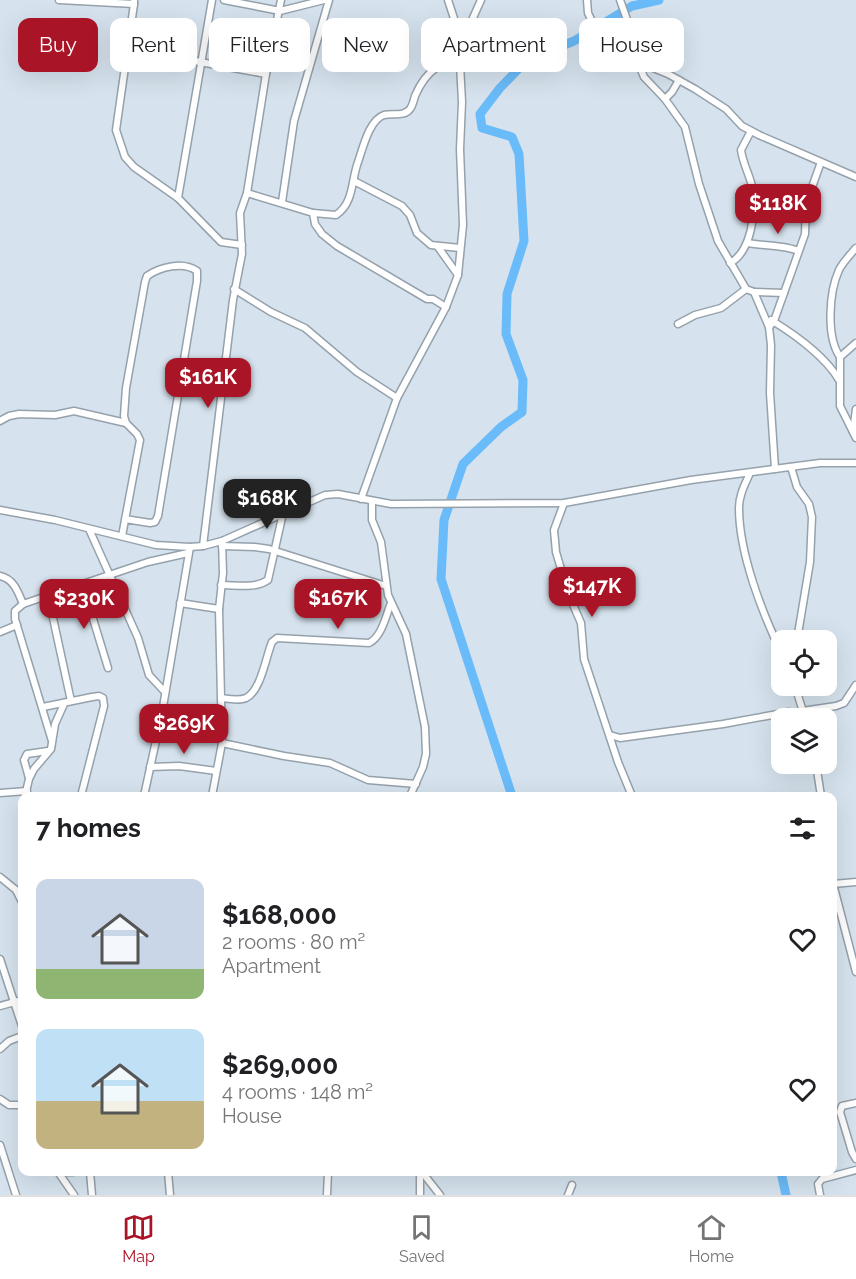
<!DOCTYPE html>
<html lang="en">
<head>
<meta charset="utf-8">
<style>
	body { margin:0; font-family:Raleway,sans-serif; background:#f6f6f6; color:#202124; height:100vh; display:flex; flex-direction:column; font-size:22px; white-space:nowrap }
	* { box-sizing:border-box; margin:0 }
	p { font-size:20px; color:#757577 }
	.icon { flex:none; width:33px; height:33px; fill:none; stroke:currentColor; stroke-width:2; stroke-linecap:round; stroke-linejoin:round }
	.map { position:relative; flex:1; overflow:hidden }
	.side { position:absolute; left:18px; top:792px; width:819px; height:384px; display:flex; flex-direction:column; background:#fff; border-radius:12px; box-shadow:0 6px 24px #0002 }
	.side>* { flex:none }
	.hud { position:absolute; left:18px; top:18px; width:820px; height:54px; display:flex; gap:12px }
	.tools { position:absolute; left:771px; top:630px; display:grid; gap:12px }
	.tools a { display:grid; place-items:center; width:66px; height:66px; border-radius:12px; background:#fff; box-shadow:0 6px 24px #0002; font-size:30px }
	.price { position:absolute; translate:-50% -51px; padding:0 14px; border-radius:12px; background:#aa1427; color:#fff; font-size:20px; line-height:39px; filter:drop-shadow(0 2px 3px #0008) }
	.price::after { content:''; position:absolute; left:50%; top:36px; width:18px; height:14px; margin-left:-9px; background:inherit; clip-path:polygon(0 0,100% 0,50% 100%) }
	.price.current { background:#222; color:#fff }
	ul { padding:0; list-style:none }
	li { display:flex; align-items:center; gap:18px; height:150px; padding:0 18px }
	li span { display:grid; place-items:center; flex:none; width:168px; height:120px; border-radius:12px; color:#555 }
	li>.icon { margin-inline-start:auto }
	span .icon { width:72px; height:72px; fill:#fffc; stroke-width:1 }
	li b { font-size:26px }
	h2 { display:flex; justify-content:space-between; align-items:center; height:72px; padding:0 18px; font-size:26px }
	.chip { padding:0 21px; border-radius:12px; background:#fff; box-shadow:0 6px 24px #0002; font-size:21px; line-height:54px }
	.chip.current { background:#aa1427; color:#fff }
	.tab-bar { display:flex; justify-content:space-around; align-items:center; height:84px; border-top:2px solid #e0e0e0; background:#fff; font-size:16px; color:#757577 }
	.tab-bar a { display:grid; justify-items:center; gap:3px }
	.tab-bar .current { color:#aa1427 }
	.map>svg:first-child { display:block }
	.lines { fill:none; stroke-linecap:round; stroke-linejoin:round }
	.river { stroke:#6abbf9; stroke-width:9 }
	.minor-casing { stroke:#95a1ab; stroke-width:9 }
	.minor { stroke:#fff; stroke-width:6 }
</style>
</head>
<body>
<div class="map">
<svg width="856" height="1195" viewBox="0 0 856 1195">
	<rect width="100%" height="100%" fill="#d6e3ee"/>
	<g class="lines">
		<g class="river">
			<path d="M 512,796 L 441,579 L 444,520 L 463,464 L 501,427 L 522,412 L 523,380 L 506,334 L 507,294 L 524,241 L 519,154 L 512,137 L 482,128 L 480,114 L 500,88 L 527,60 L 574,41 L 632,6 L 659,0"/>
			<path d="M 781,1172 L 786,1195"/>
		</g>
		<g class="minor-casing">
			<g id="minor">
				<path d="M 59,0 L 134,4 L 134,1"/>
				<path d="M 212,0 L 178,198 L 221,242 L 242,245"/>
				<path d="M 224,0 L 280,11 L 324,0"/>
				<path d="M 448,0 L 463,46"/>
				<path d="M 587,0 L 588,13 L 600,38 L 641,63 L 668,74 L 695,89 L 726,109 L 742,126 L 759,135 L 856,177"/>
				<path d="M 620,0 L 629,25 L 637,60 L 644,77 L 665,99 L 685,127 L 699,184 L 718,241 L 746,289 L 754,292 L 769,327 L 771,345 L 770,393 L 775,469"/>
				<path d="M 134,4 L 116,130 L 125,157 L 134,167 L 178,198"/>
				<path d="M 129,45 L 200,62 L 266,74"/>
				<path d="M 665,99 L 672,92 L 679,80"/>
				<path d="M 354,181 L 402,206 L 410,215 L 417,233 L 431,245 L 460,248"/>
				<path d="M 247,193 L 313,213 L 315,224 L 322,234 L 337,246 L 427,299 L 433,299 L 446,307"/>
				<path d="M 282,202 L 294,121 L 329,0"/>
				<path d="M 313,213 L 336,215 C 354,203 351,181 358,162 C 363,148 369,120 384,115 C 393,113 404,117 410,109 C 413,105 414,99 415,96 C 420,84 427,74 437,67 L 460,64"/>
				<path d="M 748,243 C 763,246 786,245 798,251"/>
				<path d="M 438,247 L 458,275"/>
				<path d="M 730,263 C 751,252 756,213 753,191 C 751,177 743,165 741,150 L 751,131"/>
				<path d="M 234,289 L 271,312 L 305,328 L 357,372 L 397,398"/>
				<path d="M 754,292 L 784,293"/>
				<path d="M 771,320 C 794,334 826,357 839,380"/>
				<path d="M 678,324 L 695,315 L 721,308 L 746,289"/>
				<path d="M 769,327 L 774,321 L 805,234 L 806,204 L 821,162"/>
				<path d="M 856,343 L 840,357 L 840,406 L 856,438"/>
				<path d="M 840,357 C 826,337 829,292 839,270 C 843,262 850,255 856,248"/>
				<path d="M 0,421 L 9,416 L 19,414 L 55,415 L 74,411 L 126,423"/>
				<path d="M 853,432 L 856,409"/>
				<path d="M 791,467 L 797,487 L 809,504 L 812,517 L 810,562 L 797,640"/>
				<path d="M 750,473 C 745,484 739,495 739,508 C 739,553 762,613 782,654"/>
				<path d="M 361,499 L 397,398 L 446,307 L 458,275 L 463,225 L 460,149 L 462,102 L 460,64 L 468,29 L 481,0"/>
				<path d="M 372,501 L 372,520 L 381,542 L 388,595 L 406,634 L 425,727 L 426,754 L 423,767 L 410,796"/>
				<path d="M 564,503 L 554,530 L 556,552 L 568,593 L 581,623 L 584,659 L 618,762 L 632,796"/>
				<path d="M 0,510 L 55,520 L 156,545 L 190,547 L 203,546 L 222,541 L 325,495 L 338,494 L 391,504 L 564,503 L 691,480 L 820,463 L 856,463"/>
				<path d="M 89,529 L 138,638 L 149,675 L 165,692"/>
				<path d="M 122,536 L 140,440 L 137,434 L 126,423 L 124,416 L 126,388 L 145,282 L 147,276 C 160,267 183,261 197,271 L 197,281 L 158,516 L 155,522 L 150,523 L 125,519"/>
				<path d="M 203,546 L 233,300 L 242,254 L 240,213 L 247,193 L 266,74 L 281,0"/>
				<path d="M 222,546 L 255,547 L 269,549 L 386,586"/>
				<path d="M 0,576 C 14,579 18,592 23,604 L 148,562 L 188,553"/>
				<path d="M 221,585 C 236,585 255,589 268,580 L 283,513"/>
				<path d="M 83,586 L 108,668"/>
				<path d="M 48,595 L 71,701"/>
				<path d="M 180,603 L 219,609"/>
				<path d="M 23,604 L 15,611 L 15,619 L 52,741"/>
				<path d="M 0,632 L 17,625"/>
				<path d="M 795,686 L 805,718"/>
				<path d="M 222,698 C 229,699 239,701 246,698 C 261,691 266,656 272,642 L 277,638 L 369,643 C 382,637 386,615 391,603"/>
				<path d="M 43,707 L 92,697 L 99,696 L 103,698 L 104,706 L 81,796"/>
				<path d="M 802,711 L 836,706 L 844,703 L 856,685"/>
				<path d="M 610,735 L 620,738 L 723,724 L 789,712 L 798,718"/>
				<path d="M 222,743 L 284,756 L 330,763 L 368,780 L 416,784"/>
				<path d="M 816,764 L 821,796"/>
				<path d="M 150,767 L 179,766 L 216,771"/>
				<path d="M 29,778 L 24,760 L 27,754 L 48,751"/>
				<path d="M 0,793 L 27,791"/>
				<path d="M 25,796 L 29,779 L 34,769 L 51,749 L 55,724 L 64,704"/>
				<path d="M 144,796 L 162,713 L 190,547"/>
				<path d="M 212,796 L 222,743 L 219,609 L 223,573 L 222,541"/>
				<path d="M 0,877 L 16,890 L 22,902"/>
				<path d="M 832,880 L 856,972"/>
				<path d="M 833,884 L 856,882"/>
				<path d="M 0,959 L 22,1026"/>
				<path d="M 0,1006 L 22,1000"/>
				<path d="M 0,1049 L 9,1041 L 22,1036"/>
				<path d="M 0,1099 L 9,1105 L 22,1105"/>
				<path d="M 856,1103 L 842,1106 L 840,1112 L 852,1152 L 856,1159"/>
				<path d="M 0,1145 L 16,1195"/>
				<path d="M 58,1172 L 74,1195"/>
				<path d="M 66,1172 L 73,1172"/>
				<path d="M 90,1172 L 92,1195"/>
				<path d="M 168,1172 L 170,1195"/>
				<path d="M 422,1172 L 440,1195"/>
				<path d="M 327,1195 L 328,1172"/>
				<path d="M 420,1195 L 420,1172"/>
				<path d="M 568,1195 L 572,1185"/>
				<path d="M 820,1195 L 818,1184 L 822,1179 L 856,1170"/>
			</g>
		</g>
		<use href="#minor" class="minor"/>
	</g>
</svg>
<div class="tools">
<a><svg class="icon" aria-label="locate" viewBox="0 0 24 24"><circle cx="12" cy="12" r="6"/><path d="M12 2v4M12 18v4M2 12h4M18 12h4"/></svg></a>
<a><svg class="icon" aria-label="layers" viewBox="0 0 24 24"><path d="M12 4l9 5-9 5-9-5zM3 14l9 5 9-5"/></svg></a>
</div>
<b class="price" style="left:778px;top:235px">$118K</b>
<b class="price" style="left:208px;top:409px">$161K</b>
<b class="price current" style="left:267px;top:530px">$168K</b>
<b class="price" style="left:592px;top:618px">$147K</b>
<b class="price" style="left:84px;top:630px">$230K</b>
<b class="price" style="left:338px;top:630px">$167K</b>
<b class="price" style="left:184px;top:755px">$269K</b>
<div class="hud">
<a class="chip current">Buy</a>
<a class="chip">Rent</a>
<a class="chip">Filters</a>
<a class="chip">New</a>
<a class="chip">Apartment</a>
<a class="chip">House</a>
</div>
<section class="side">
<h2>7 homes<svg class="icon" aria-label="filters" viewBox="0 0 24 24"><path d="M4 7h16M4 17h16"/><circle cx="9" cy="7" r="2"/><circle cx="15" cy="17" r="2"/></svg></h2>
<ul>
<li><span style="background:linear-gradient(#c9d6e8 75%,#8fb573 0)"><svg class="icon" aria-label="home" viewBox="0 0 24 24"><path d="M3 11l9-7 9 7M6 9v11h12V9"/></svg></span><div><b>$168,000</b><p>2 rooms · 80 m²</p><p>Apartment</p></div><svg class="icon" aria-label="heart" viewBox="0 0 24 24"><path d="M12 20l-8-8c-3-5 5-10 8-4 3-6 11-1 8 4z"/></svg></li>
<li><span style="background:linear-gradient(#bfe0f5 60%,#c2b280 0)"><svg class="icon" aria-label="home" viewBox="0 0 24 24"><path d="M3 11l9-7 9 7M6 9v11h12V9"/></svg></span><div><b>$269,000</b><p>4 rooms · 148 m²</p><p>House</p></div><svg class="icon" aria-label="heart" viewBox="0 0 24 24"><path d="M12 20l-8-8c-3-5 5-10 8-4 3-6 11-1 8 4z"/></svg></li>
</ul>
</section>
</div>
<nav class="tab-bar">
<a class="current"><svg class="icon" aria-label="map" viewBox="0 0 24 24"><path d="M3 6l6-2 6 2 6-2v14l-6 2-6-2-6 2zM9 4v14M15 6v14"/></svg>Map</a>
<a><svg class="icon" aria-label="saved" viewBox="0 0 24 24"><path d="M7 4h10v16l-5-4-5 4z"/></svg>Saved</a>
<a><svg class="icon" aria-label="home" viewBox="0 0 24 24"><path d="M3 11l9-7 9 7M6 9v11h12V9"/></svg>Home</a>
</nav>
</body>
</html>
